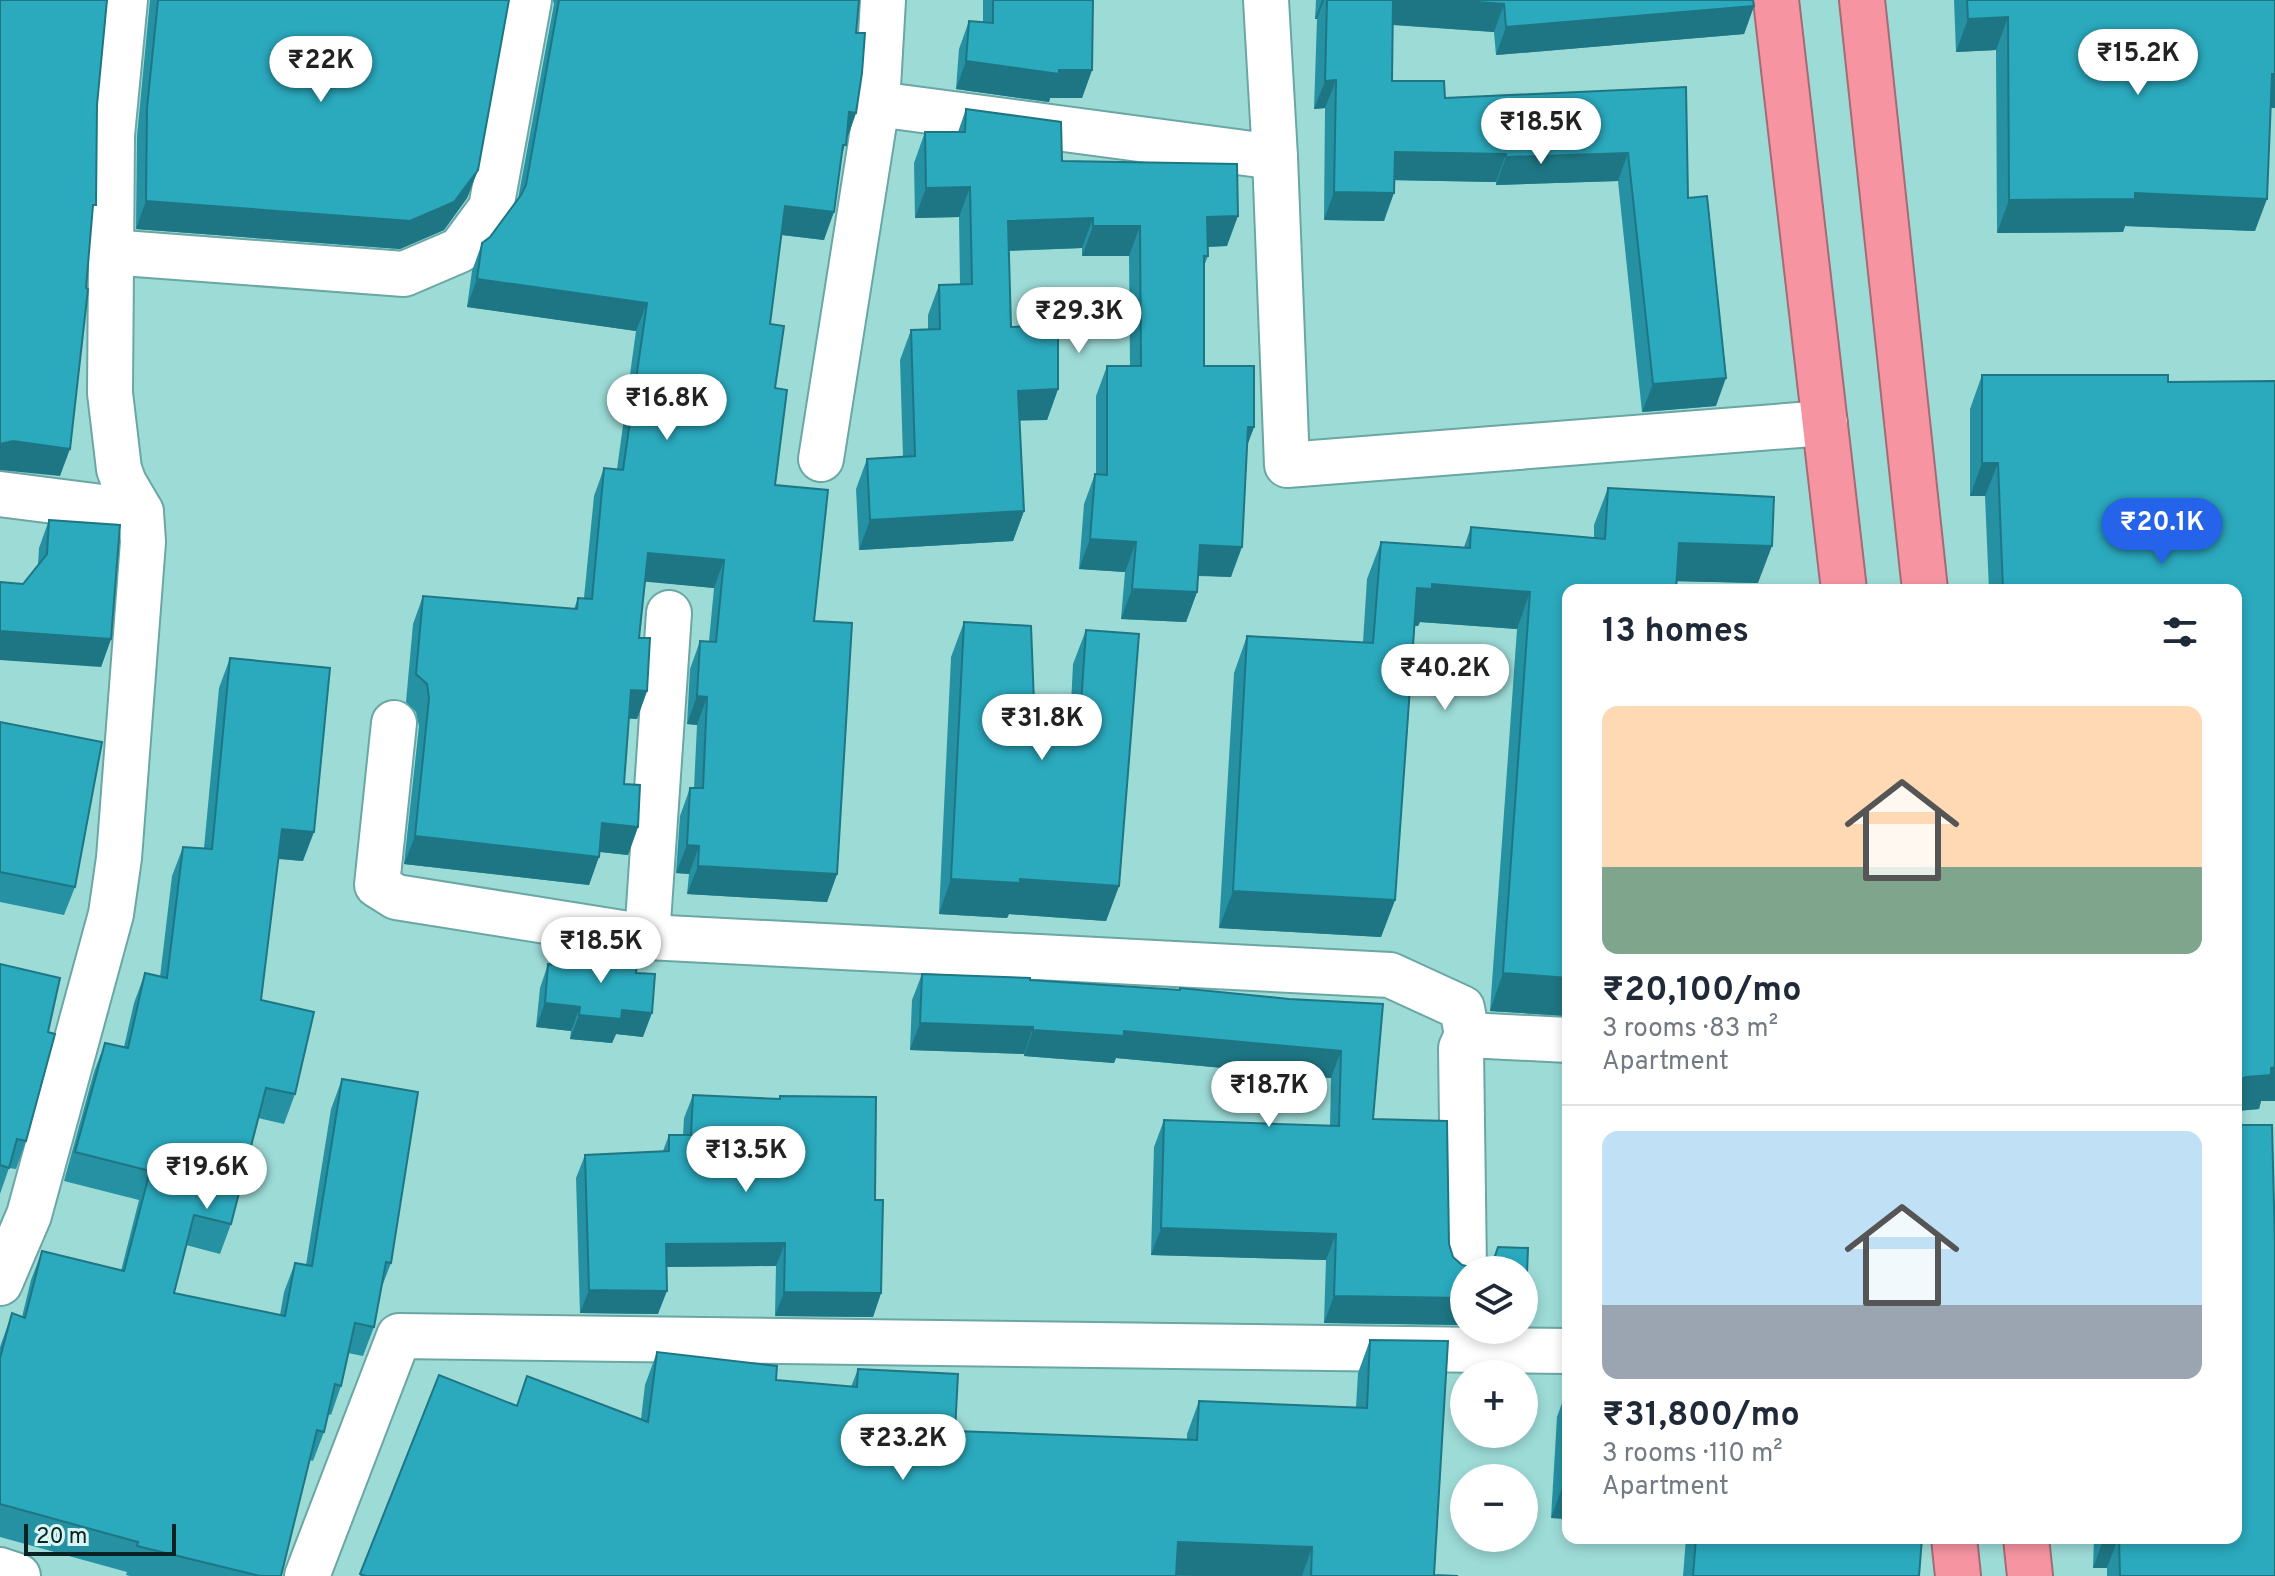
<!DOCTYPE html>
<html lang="en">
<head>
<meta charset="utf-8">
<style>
	body { margin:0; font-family:Overpass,sans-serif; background:#f6f6f7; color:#1f2937; height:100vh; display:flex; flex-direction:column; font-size:30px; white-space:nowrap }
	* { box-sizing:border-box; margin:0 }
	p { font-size:26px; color:#747a83 }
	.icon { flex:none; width:44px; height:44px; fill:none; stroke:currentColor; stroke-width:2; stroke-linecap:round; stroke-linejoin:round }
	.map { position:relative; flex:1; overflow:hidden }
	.drawer { position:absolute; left:1562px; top:584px; width:680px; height:960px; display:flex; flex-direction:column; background:#fff; border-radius:16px; box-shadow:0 4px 12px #0003 }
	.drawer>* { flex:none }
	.tools { position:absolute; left:1450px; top:1256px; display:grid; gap:16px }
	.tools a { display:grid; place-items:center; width:88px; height:88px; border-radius:50%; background:#fff; box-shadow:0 4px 12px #0003; font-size:40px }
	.scale { position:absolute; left:24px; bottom:20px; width:152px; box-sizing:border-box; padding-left:8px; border:4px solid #092322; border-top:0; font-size:22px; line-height:28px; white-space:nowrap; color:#092322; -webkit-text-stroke:6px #d7f6f3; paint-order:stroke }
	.price { position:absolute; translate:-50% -68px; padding:0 18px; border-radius:28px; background:#fff; color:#222; font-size:26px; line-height:52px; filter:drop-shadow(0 2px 4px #0008) }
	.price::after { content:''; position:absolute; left:50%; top:48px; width:24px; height:18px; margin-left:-12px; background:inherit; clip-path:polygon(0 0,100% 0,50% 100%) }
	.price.active { background:#2563eb; color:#fff }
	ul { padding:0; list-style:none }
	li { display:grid; align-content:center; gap:16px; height:424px; padding:0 40px }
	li+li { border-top:2px solid #e0e1e3 }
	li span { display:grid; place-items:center; height:248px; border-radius:16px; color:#555 }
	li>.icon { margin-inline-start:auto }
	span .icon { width:144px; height:144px; fill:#fffc; stroke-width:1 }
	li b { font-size:34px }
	h2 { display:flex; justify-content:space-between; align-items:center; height:96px; padding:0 40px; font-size:34px }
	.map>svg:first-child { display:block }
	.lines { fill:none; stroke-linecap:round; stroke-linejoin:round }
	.minor-casing { stroke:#6aa7a4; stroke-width:48 }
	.highway-casing { stroke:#a36c75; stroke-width:48 }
	.minor { stroke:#fff; stroke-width:44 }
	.highway { stroke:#f694a2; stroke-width:44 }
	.wall { fill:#2591a3 }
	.shaded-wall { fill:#1e7684 }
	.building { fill:#2ba9bd; stroke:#1e7684; stroke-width:2 }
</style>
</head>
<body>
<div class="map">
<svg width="2275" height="1576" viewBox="0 0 2275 1576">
	<rect width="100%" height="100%" fill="#9ddbd7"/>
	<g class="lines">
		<g class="minor-casing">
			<g id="minor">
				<path d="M 1266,0 L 1275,157 L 1287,465 L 1825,423"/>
				<path d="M 877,104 L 883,0"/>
				<path d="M 109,252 L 404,274 L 460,250 L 491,208 L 529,0"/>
				<path d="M 821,459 L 877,104 L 1275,157"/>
				<path d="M 0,494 L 141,512"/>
				<path d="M 394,723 L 377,885 L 396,897 L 647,937 L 1390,975 L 1462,1008 L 1467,1035 L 1461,1048 L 1464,1270"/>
				<path d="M 647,937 L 669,613"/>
				<path d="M 1467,1035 L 1568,1040"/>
				<path d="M 0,1283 L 29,1215 L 111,914 L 119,858 L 143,542 L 141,512 L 124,483 L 119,469 L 110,393 L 112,135 L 125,0"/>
				<path d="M 0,1570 L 18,1576"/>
				<path d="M 307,1576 L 399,1336 L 1568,1351"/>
			</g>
		</g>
		<g class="highway-casing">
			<g id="highway">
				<path d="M 1776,0 L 1844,590"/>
				<path d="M 1862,0 L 1925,590"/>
				<path d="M 1954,1538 L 1958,1576"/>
				<path d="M 2026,1538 L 2030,1576"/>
			</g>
		</g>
		<use href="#minor" class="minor"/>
		<use href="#highway" class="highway"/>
	</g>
	<g class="wall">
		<path d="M 150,0 L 509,0 L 478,170 L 467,198 L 444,230 L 400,249 L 136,229 L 137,136 Z"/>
		<path d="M 553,0 L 859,0 L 856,33 L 856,113 L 841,157 L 824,240 L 781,235 L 770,324 L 775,388 L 775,485 L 814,621 L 837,874 L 827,902 L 687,894 L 689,874 L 676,873 L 680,816 L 690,788 L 694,788 L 697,725 L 687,724 L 690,669 L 700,641 L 709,641 L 714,588 L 645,581 L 639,638 L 647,691 L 637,719 L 629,718 L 624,784 L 638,827 L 628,855 L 600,852 L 589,885 L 404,864 L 419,726 L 416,712 L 406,702 L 413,624 L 423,596 L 574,609 L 578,598 L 584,598 L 594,496 L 604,468 L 617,469 L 636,331 L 467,307 L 472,271 L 482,243 L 490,237 L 518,199 L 554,4 Z"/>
		<path d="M 983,0 L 1093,0 L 1092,70 L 1082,98 L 1050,98 L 1049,102 L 956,89 L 959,49 L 969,21 L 983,22 Z"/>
		<path d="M 1316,0 L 1753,0 L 1754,6 L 1744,34 L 1496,55 L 1494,32 L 1392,25 L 1392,81 L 1445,98 L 1686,87 L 1688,198 L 1716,406 L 1642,412 L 1618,181 L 1496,185 L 1496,182 L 1394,180 L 1384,221 L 1324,220 L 1325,108 L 1314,109 L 1317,19 L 1315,19 Z"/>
		<path d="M 1954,0 L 2275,0 L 2275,108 L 2271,108 L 2255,231 L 2125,226 L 2123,232 L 1997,233 L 1996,50 L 1956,52 Z"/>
		<path d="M 966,109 L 1227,246 L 1208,247 L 1208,256 L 1204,266 L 1204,366 L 1254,427 L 1247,445 L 1231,577 L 1198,576 L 1197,592 L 1186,622 L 1121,619 L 1125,572 L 1079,569 L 1084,504 L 1095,474 L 1096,474 L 1096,396 L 1107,366 L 1130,366 L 1129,256 L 1082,256 L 1082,248 L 1009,251 L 1011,327 L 1058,389 L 1047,420 L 1020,420 L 1024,511 L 1013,541 L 859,550 L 856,489 L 867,459 L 903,457 L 900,360 L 911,330 L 928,329 L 928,315 L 939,285 L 960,284 L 959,217 L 915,218 L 914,163 L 925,132 L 958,132 Z"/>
		<path d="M 1982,375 L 2168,375 L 2168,382 L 2275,381 L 2275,1101 L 2261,1101 L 2259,1109 L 2236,1111 L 2236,590 L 1989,590 L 1985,496 L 1970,496 L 1970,409 Z"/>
		<path d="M 1608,488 L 1758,583 L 1677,581 L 1568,1016 L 1490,1011 L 1517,629 L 1420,622 L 1418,626 L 1415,626 L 1395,900 L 1381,937 L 1219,928 L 1234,673 L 1247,636 L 1363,642 L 1367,579 L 1381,542 L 1464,547 L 1471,527 L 1594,538 L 1594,525 Z"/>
		<path d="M 49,520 L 111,639 L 101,667 L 23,584 L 38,565 L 39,548 Z"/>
		<path d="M 964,622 L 1034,703 L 1071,704 L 1073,664 L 1086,630 L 1119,886 L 1106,921 L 1009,914 L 1007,918 L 939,914 L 951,657 Z"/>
		<path d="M 230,658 L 303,861 L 278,859 L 261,1000 L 295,1094 L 284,1124 L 258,1118 L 231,1224 L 220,1254 L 186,1245 L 174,1293 L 280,1315 L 284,1292 L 295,1263 L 306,1265 L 331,1109 L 342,1079 L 391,1263 L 381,1289 L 374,1327 L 363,1356 L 348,1353 L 341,1386 L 331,1415 L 328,1414 L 324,1432 L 313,1461 L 310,1460 L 281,1576 L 130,1576 L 126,1575 L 127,1572 L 0,1537 L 0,1347 L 12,1313 L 22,1317 L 31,1280 L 42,1251 L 121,1271 L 139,1200 L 64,1181 L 94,1072 L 105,1043 L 124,1047 L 134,1003 L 145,973 L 160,977 L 172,876 L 183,847 L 204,848 L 219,688 Z"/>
		<path d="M 0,722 L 75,887 L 64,915 L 0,902 Z"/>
		<path d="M 572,949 L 636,973 L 643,1037 L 616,1034 L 612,1043 L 570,1039 L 571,1031 L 536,1027 L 540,988 L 548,964 L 566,966 Z"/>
		<path d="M 0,964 L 48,1032 L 26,1141 L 16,1169 L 9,1168 L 0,1194 Z"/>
		<path d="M 922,974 L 1030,978 L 1030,980 L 1179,990 L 1180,988 L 1289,999 L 1383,1004 L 1373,1119 L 1447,1121 L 1449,1244 L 1453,1257 L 1462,1265 L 1475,1268 L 1487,1264 L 1494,1257 L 1498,1247 L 1528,1248 L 1526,1299 L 1524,1305 L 1524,1270 L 1464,1270 L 1464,1325 L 1324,1323 L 1326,1260 L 1151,1255 L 1154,1147 L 1164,1120 L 1330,1126 L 1331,1078 L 1116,1058 L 1114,1063 L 1024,1056 L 1024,1054 L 910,1050 L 912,1000 Z"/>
		<path d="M 693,1095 L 779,1099 L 780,1096 L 875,1200 L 881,1293 L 873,1317 L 775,1316 L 776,1266 L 666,1267 L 658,1314 L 580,1313 L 576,1178 L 585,1155 L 663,1151 L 669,1135 L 683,1135 L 684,1118 Z"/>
		<path d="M 1370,1340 L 1434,1575 L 1458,1576 L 360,1576 L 439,1375 L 516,1406 L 641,1419 L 645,1385 L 657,1352 L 776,1380 L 851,1387 L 858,1369 L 955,1431 L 1187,1440 L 1187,1434 L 1199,1401 L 1356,1407 L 1358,1373 Z"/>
		<path d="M 1568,1386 L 1568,1519 L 1551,1518 L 1557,1417 Z"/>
		<path d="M 1686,1538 L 1922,1538 L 1919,1576 L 1683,1576 Z"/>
		<path d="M 2094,1538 L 2236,1538 L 2275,1576 L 2107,1576 L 2107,1568 L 2093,1568 Z"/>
	</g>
	<g class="shaded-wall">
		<path d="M 1322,0 L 1324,0 L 1317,19 L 1315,19 Z"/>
		<path d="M 1391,0 L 1449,0 L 1504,4 L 1494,32 L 1383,24 Z"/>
		<path d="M 1754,6 L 1744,34 L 1496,55 L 1506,27 Z"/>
		<path d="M 2008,17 L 1996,50 L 1956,52 L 1968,19 Z"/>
		<path d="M 966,61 L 1092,70 L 1082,98 L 1050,98 L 1049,102 L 956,89 Z"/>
		<path d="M 2272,74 L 2275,74 L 2275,108 L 2260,107 Z"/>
		<path d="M 1336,80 L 1325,108 L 1314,109 L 1325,81 Z"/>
		<path d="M 849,112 L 856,113 L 846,141 Z"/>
		<path d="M 1395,152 L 1506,154 L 1496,182 L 1385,180 Z"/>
		<path d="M 1628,153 L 1618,181 L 1496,185 L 1506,157 Z"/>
		<path d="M 478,170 L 467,198 L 444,230 L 400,249 L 136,229 L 146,201 Z"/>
		<path d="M 970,187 L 959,217 L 915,218 L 926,188 Z"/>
		<path d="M 1334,192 L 1394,193 L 1384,221 L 1324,220 Z"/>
		<path d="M 2135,193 L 2267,199 L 2255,231 L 2125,226 L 2123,232 L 1997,233 L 2009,200 Z"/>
		<path d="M 785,206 L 834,212 L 824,240 L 775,234 Z"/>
		<path d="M 1238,216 L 1227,246 L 1196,247 L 1207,217 Z"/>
		<path d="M 1093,218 L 1082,248 L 997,251 L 1008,221 Z"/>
		<path d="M 1093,226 L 1140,226 L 1129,256 L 1082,256 Z"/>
		<path d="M 477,279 L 647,303 L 636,331 L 467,307 Z"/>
		<path d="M 1726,378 L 1716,406 L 1642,412 L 1653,384 Z"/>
		<path d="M 1058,389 L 1047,420 L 1007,421 L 1018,391 Z"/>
		<path d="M 1248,427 L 1254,427 L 1243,457 Z"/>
		<path d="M 13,441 L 70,449 L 60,476 L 0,470 L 0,444 Z"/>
		<path d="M 1982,463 L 1998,463 L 1985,496 L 1970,496 Z"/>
		<path d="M 1024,511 L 1013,541 L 859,550 L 870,520 Z"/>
		<path d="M 1090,539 L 1136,542 L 1125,572 L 1079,569 Z"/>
		<path d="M 1679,543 L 1772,546 L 1758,583 L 1666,581 Z"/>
		<path d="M 1200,545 L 1242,547 L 1231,577 L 1189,575 Z"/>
		<path d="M 648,553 L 724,560 L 714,588 L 638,581 Z"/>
		<path d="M 1432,584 L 1530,592 L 1517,629 L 1420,622 L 1418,626 L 1404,625 L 1417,588 Z"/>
		<path d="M 1132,589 L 1197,592 L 1186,622 L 1121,619 Z"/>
		<path d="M 0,631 L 111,639 L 101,667 L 0,660 Z"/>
		<path d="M 631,690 L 647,691 L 637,719 L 621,718 Z"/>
		<path d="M 697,696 L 707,697 L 697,725 L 687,724 Z"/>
		<path d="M 602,823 L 638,827 L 628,855 L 592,851 Z"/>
		<path d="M 282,829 L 314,832 L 303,861 L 271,858 Z"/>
		<path d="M 415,836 L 599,857 L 589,885 L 404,864 Z"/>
		<path d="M 687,845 L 699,846 L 689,874 L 676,873 Z"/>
		<path d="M 698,866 L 837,874 L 827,902 L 687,894 Z"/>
		<path d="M 951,879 L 1020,879 L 1119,886 L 1106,921 L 1009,914 L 1007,918 L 939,914 Z"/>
		<path d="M 1233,891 L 1395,900 L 1381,937 L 1219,928 Z"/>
		<path d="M 1503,973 L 1568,978 L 1568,1016 L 1490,1011 Z"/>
		<path d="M 545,1003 L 580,1007 L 571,1031 L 536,1027 Z"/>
		<path d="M 622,1010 L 652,1013 L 643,1037 L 616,1034 L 612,1043 L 570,1039 L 579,1015 Z"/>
		<path d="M 920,1023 L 1033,1027 L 1024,1054 L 910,1050 Z"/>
		<path d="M 1033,1030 L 1124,1031 L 1341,1051 L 1331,1078 L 1116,1058 L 1114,1063 L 1024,1056 Z"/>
		<path d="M 2275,1067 L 2275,1101 L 2261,1101 L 2259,1109 L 2236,1111 L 2236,1081 L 2271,1068 Z"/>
		<path d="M 1161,1228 L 1336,1234 L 1326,1260 L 1151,1255 Z"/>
		<path d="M 785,1243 L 776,1266 L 657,1267 L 666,1244 Z"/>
		<path d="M 589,1290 L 667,1291 L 658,1314 L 580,1313 Z"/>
		<path d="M 784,1292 L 881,1293 L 873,1317 L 775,1316 Z"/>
		<path d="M 1334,1296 L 1464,1298 L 1464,1325 L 1324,1323 Z"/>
		<path d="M 1563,1485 L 1568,1485 L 1568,1519 L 1551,1518 Z"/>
		<path d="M 2104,1538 L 2118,1538 L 2107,1568 L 2093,1568 Z"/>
		<path d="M 1178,1542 L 1312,1547 L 1302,1576 L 1197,1576 L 1166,1575 Z"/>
	</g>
	<g class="building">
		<path d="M 0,0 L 107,0 L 97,105 L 96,205 L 93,205 L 86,288 L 88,289 L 70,449 L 13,441 L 0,444 Z"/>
		<path d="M 158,0 L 509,0 L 478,170 L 454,202 L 410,221 L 146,201 L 147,108 Z"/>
		<path d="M 559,0 L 859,0 L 856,33 L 865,33 L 862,73 L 856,113 L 849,112 L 846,145 L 843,145 L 834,212 L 785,206 L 770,324 L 784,326 L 775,388 L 787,390 L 775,485 L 828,490 L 814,621 L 852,623 L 837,874 L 698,866 L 699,846 L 687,845 L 690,788 L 703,788 L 707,697 L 697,696 L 700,641 L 716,642 L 724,560 L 648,553 L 639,638 L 650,638 L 647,691 L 631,690 L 624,784 L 640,785 L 638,827 L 602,823 L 599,857 L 415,836 L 429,698 L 427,684 L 416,674 L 423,596 L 577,609 L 578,598 L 592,599 L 604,468 L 623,470 L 647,303 L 477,279 L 482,243 L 490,237 L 521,195 L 526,185 Z"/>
		<path d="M 993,0 L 1093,0 L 1092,70 L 1059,70 L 1059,74 L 966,61 L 969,21 L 993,23 Z"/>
		<path d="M 1327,0 L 1393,0 L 1392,81 L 1444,81 L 1445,98 L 1686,87 L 1688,198 L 1707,196 L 1726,378 L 1653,384 L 1628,153 L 1506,157 L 1506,154 L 1395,152 L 1394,193 L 1334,192 L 1336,80 L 1325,81 Z"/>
		<path d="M 1449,0 L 1753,0 L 1754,6 L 1506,27 L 1504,4 Z"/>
		<path d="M 1967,0 L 2275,0 L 2275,74 L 2272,74 L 2267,199 L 2135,193 L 2135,199 L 2009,200 L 2008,17 L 1968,19 Z"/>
		<path d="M 966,109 L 1061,122 L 1062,161 L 1237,164 L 1238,216 L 1207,217 L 1208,256 L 1204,256 L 1204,366 L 1254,366 L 1254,427 L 1248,427 L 1242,547 L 1200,545 L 1197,592 L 1132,589 L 1136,542 L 1090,539 L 1095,474 L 1107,475 L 1107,366 L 1141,366 L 1140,226 L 1093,226 L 1093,218 L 1008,221 L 1011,327 L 1058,325 L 1058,389 L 1018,391 L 1024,511 L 870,520 L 867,459 L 915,456 L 911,330 L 940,329 L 939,285 L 972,284 L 970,187 L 926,188 L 925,132 L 965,132 Z"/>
		<path d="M 1982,375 L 2168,375 L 2168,382 L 2275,381 L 2275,1067 L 2271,1068 L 2271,1075 L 2246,1077 L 2236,1081 L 2236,590 L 2003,590 L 1998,463 L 1982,463 Z"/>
		<path d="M 1608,488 L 1774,497 L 1772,546 L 1679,543 L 1676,590 L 1568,590 L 1568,978 L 1503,973 L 1530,592 L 1432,584 L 1432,589 L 1417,588 L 1395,900 L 1233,891 L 1247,636 L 1373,643 L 1381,542 L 1470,548 L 1471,527 L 1605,539 Z"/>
		<path d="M 49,520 L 120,525 L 111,639 L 0,631 L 0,582 L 23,584 L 47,554 Z"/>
		<path d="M 964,622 L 1031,626 L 1034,703 L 1081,704 L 1086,630 L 1139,634 L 1119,886 L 1020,879 L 1020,883 L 951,879 Z"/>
		<path d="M 230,658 L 330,668 L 314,832 L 282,829 L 261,1000 L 314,1012 L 295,1094 L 266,1088 L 231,1224 L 194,1215 L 174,1293 L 285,1316 L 295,1263 L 312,1266 L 342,1079 L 418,1092 L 391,1263 L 386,1262 L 374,1327 L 355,1323 L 341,1386 L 335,1384 L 324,1432 L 317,1430 L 281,1576 L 260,1576 L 137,1546 L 138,1542 L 0,1504 L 0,1358 L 12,1313 L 25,1318 L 42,1251 L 124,1271 L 150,1171 L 75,1152 L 105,1043 L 128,1048 L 145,973 L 167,978 L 183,847 L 212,849 Z"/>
		<path d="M 0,722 L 102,742 L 75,887 L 0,872 Z"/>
		<path d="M 572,949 L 638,955 L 636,973 L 655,974 L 652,1013 L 622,1010 L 621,1019 L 579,1015 L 580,1007 L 545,1003 L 548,964 L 570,966 Z"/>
		<path d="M 0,964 L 60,978 L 48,1032 L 55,1034 L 26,1141 L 17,1139 L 9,1168 L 0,1165 Z"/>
		<path d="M 922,974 L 1030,978 L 1030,980 L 1180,990 L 1180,988 L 1289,999 L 1383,1004 L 1373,1119 L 1447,1121 L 1449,1244 L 1453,1257 L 1462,1265 L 1475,1268 L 1487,1264 L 1495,1256 L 1498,1247 L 1528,1248 L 1526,1299 L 1524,1299 L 1524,1270 L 1464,1270 L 1464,1298 L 1334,1296 L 1336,1234 L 1161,1228 L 1164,1120 L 1339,1126 L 1341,1051 L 1124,1031 L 1124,1036 L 1033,1030 L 1033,1027 L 920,1023 Z"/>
		<path d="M 693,1095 L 780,1099 L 780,1096 L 876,1097 L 875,1200 L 883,1200 L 881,1293 L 784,1292 L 785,1243 L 666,1244 L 667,1291 L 589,1290 L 585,1155 L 669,1151 L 669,1135 L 691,1135 Z"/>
		<path d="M 2236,1123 L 2239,1125 L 2272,1125 L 2275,1245 L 2275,1576 L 2120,1576 L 2119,1538 L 2236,1538 Z"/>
		<path d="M 1370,1340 L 1448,1341 L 1434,1575 L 1458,1576 L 1311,1576 L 1312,1547 L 1178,1542 L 1176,1576 L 366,1576 L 360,1574 L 439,1375 L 517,1406 L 527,1376 L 648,1422 L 657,1352 L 777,1366 L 776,1380 L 857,1387 L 858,1369 L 958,1374 L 955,1431 L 1197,1440 L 1199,1401 L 1367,1408 Z"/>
		<path d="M 1568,1398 L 1568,1485 L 1563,1485 Z"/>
		<path d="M 1696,1538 L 1922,1538 L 1919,1576 L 1693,1576 Z"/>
	</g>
</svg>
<div class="tools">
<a><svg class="icon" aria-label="layers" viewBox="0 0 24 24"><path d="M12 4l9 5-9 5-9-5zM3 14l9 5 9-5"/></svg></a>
<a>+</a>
<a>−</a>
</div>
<div class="scale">20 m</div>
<b class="price" style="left:2138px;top:97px">₹15.2K</b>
<b class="price" style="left:321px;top:104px">₹22K</b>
<b class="price" style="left:1541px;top:166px">₹18.5K</b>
<b class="price" style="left:1079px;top:355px">₹29.3K</b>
<b class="price" style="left:667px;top:442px">₹16.8K</b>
<b class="price active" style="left:2162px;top:566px">₹20.1K</b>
<b class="price" style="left:1445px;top:712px">₹40.2K</b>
<b class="price" style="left:1042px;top:762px">₹31.8K</b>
<b class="price" style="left:601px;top:985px">₹18.5K</b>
<b class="price" style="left:1269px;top:1129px">₹18.7K</b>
<b class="price" style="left:746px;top:1194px">₹13.5K</b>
<b class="price" style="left:207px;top:1211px">₹19.6K</b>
<b class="price" style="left:903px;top:1482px">₹23.2K</b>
<section class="drawer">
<h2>13 homes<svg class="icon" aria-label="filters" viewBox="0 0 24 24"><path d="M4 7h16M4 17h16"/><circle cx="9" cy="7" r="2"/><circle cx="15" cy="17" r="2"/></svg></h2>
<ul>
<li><span style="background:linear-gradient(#ffd9b3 65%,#7fa58c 0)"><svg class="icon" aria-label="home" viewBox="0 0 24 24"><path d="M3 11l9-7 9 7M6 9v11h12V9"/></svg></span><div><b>₹20,100/mo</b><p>3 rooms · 83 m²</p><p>Apartment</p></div></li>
<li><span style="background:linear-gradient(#bfe0f5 70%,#9aa5b1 0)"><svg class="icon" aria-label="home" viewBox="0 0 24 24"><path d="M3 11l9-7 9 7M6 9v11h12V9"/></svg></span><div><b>₹31,800/mo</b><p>3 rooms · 110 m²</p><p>Apartment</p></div></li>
</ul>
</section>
</div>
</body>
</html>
